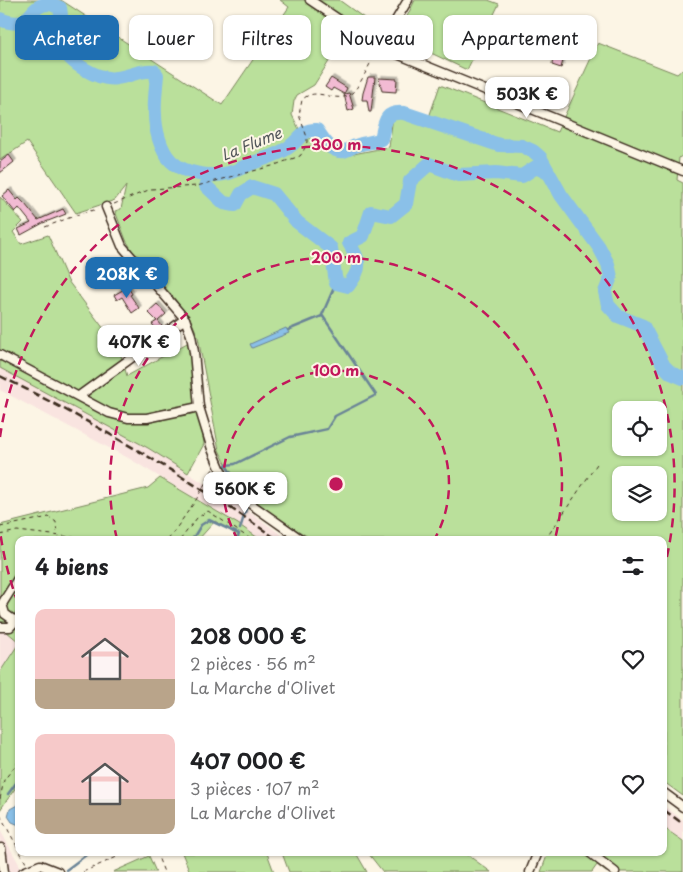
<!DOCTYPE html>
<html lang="fr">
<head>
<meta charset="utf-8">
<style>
	body { margin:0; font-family:"Playpen Sans",sans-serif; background:#f6f6f6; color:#202124; height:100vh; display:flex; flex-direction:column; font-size:19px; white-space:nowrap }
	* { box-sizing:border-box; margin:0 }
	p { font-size:16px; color:#757577 }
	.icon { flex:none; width:28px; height:28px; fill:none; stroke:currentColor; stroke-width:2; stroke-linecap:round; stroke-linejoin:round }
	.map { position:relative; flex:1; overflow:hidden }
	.panel { position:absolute; left:15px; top:536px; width:652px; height:320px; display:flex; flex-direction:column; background:#fff; border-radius:10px; box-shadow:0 1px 4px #0004 }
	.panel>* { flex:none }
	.hud { position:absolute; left:15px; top:15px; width:654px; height:45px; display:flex; gap:10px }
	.buttons { position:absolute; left:612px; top:401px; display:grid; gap:10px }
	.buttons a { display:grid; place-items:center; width:55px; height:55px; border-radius:10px; background:#fff; box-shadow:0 1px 4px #0004; font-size:25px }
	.price { position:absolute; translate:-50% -42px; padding:0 11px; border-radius:10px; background:#fff; color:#222; font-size:16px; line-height:32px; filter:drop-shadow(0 1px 2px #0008) }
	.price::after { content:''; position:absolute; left:50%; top:30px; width:15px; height:11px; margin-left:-8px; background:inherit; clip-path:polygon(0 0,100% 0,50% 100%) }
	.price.current { background:#1f6fb2; color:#fff }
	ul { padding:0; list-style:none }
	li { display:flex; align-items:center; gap:15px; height:125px; padding:0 20px }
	li span { display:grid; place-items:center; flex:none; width:140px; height:100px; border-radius:10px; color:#555 }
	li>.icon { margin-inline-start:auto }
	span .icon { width:60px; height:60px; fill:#fffc; stroke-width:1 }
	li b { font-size:21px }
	h2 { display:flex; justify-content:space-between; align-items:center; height:60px; padding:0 20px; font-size:21px }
	.pill { padding:0 18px; border-radius:10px; background:#fff; box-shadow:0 1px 4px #0004; font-size:18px; line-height:45px }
	.pill.current { background:#1f6fb2; color:#fff }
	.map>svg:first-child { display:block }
	.built { fill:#f9e4e0 }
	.green { fill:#bae09b; stroke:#7a855c; fill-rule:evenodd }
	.water { fill:#8ac0e8; stroke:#6a8497 }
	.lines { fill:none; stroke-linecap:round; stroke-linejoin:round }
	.stream { stroke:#6a8497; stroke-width:2.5 }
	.river { stroke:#8ac0e8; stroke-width:14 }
	.building { fill:#f2bbd3; stroke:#3b2a1e; filter:url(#shadow) }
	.minor-casing { stroke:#3b2a1e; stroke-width:11 }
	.path { stroke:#3b2a1e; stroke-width:1; stroke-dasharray:4 4; stroke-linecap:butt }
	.minor { stroke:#fcf5e5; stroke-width:8 }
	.rail { stroke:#3b2a1e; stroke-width:2.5; stroke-dasharray:8 4; stroke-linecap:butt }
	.ring { fill:none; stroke:#c2185b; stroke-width:2.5; stroke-dasharray:9 6 }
	.labels { text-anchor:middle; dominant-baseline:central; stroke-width:4; stroke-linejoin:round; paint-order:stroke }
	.water-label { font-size:15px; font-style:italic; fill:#53575b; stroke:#fcf5e5 }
	.centre { fill:#c2185b; stroke:#fcf5e5; stroke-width:2.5 }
	.ring-label { font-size:15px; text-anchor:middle; font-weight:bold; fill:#c2185b; stroke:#fcf5e5; stroke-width:4; stroke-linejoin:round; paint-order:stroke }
</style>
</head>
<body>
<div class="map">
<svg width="683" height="872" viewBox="0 0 683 872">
	<defs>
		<filter id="shadow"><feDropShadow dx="2.5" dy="-2.5" stdDeviation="0" flood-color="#0004"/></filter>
	</defs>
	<rect width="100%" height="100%" fill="#fcf5e5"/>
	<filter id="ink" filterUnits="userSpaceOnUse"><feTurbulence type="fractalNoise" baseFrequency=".02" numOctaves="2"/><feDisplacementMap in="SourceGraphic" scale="10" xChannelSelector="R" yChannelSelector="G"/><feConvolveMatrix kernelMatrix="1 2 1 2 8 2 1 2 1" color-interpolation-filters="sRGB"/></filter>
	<g filter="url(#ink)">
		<g class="built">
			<path d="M 0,368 L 148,448 L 251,513 L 289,540 L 261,540 L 238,524 L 130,459 L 0,390 Z"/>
			<path d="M 0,626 L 19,642 L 0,672 Z"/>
			<path d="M 664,806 L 683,820 L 683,841 L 664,828 Z"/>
			<path d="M 0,830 L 19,864 L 20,872 L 0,872 Z"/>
		</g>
		<g class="green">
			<path d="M 0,0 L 61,0 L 222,105 L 289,7 L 280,0 L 339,0 L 382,31 L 365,52 L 342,41 L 314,85 L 297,95 L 294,101 L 292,115 L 299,129 L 326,152 L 338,157 L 389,147 L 393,116 L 426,126 L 440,85 L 557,132 L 598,43 L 677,74 L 683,69 L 683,155 L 679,158 L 677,180 L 683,183 L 683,796 L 664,782 L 664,540 L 313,540 C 289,525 263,510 244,490 C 233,478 226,464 219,450 L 198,337 L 191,320 L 171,294 L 136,257 L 126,240 L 115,211 L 121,209 L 126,186 L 115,200 L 76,213 L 27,142 L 0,160 ZM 621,410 L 659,410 L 659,448 L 621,448 ZM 621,475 L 659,475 L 659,512 L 621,512 Z"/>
			<path d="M 415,0 L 488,0 L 499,4 L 467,70 L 397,37 Z"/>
			<path d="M 0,197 L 23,222 L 13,232 L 21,244 L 48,235 L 68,281 L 119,349 L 127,376 L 189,342 L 204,444 L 188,473 L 148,448 L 0,368 Z"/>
			<path d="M 160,478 L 238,524 L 261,540 L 235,540 L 235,534 L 215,521 L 198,540 L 19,540 L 19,642 L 0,626 L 0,525 L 148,488 Z"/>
			<path d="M 19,643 L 19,783 L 0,810 L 0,672 Z"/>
			<path d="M 664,828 L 683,841 L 683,872 L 606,872 L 597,865 L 592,872 L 541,872 L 548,853 L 664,852 Z"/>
			<path d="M 182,853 L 267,853 L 274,872 L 190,872 Z"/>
			<path d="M 282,853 L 356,853 L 367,872 L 289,872 Z"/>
			<path d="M 368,853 L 465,853 L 491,872 L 383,872 Z"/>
			<path d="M 149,856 L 156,872 L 113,872 Z"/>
		</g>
		<g class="water">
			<path d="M 286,328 L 289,333 L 252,348 L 250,344 Z"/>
			<path d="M 19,804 L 19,825 L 12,822 L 8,816 L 10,809 Z"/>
		</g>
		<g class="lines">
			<g class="stream">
				<path d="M 288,330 L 322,316"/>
				<path d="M 241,490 L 226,465 L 235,464 L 290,437 L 327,429 L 335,416 L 376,395 L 322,315 L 336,283"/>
				<path d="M 240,529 L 247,506"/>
				<path d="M 192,540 L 201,525 L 209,520 L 239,534 L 237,540"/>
				<path d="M 8,794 L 19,779"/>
				<path d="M 66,870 L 90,852"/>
			</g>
			<g class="river">
				<path d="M 0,19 C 34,33 26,4 49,4 C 52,4 57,7 60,8 C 63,20 59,35 63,47 C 68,63 100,81 116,78 C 129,77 141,69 154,71 L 157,75 C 156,88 154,101 155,114 C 155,128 160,150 171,161 C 184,174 211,178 229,173 C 236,171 243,167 250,164 C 262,159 279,155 289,147 C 301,139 301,129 317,130 C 323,139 331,153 344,151 C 349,150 353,146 358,145 C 366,142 373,143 381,139 C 385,123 384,111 404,113 L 499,145 L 522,146 L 533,151 L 540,157 L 561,195 L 599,247 L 608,264 L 611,277 L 605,292 L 608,305 L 618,316 L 643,326 L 664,366 L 671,373 L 683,378"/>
				<path d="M 206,186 L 224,203 L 235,205 L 241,194 L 252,187 L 274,194 L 297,222 L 331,248 L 336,283 L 348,286 C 362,267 361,263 349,243 L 363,236 L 371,212 L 391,216 L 406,204 L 410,181 L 429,164 L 458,175 L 496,173 L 522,176 L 536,167 L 548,173"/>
			</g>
		</g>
		<g class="building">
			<path d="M 553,46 L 563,48 L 562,52 L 565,53 L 561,68 L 552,65 L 553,56 L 551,55 Z"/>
			<path d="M 368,77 L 375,77 L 371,112 L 369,112 L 367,100 L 362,100 L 363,93 Z"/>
			<path d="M 331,78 L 347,88 L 344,94 L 349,93 L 354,109 L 348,111 L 344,94 L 333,88 L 331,91 L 325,87 Z"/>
			<path d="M 379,78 L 397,79 L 396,92 L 382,91 Z"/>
			<path d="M 9,155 L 14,162 L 0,173 L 0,162 Z"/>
			<path d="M 9,190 L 17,200 L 19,198 L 25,204 L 38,220 L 63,209 L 66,214 L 43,223 L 21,235 L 18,229 L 31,223 L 19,208 L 15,212 L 2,196 Z"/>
			<path d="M 128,287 L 132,294 L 130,295 L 139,308 L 132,313 L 122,297 L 117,300 L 114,295 Z"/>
			<path d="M 157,304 L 166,314 L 158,321 L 162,326 L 157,330 L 152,324 L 157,321 L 148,312 Z"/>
		</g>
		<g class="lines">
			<g class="minor-casing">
				<g id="minor">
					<path d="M 310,0 L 380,47 L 683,171"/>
					<path d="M 380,47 L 408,0"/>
					<path d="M 106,207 L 122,246 L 185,319 L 191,335 L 194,352 L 199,407 L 212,449 L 225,480 L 235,493 L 302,540"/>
					<path d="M 0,355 L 109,413 L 128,418 L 147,418 L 199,407"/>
					<path d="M 79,396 L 185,319"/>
					<path d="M 15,621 L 5,614 L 2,604 L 19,577"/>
					<path d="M 0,627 L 10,627 L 19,617"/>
					<path d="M 664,793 L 683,807"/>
					<path d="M 1,848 L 4,872"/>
					<path d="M 589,852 L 615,872"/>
					<path d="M 23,872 L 40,865 L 58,872"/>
					<path d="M 530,872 L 538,852"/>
				</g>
			</g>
			<g class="path">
				<path d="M 114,204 L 151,189 L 197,186 L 272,166 L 300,156 L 303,152 L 307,142 L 307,137 L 299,115 L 302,100 C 317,84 337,107 353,92 C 361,84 369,65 375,54"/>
				<path d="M 45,227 L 82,213 L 98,209"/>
				<path d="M 0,527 L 49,517 L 56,522 L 57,535"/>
				<path d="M 0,535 L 17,531 L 97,540"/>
				<path d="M 113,540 L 125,540"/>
				<path d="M 168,540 L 196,500 L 213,469"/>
				<path d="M 180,540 L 197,518 L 208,511 L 252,540"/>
				<path d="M 545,540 L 599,461"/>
				<path d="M 0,799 L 4,780 L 19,761"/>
				<path d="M 0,815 L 19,850"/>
				<path d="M 20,852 L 26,863"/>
				<path d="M 156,852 L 164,872"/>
				<path d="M 83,872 L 128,852"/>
			</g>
			<use href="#minor" class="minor"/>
			<g class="rail">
				<path d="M 0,376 C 97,424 190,479 278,540"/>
				<path d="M 664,810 L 683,824"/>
			</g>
		</g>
	</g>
	<g class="ring">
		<path d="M238 540A113 113 0 1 1 434 540"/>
		<path d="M117 539A226 226 0 1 1 555 539"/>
		<path d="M18 603A339 339 0 0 1 0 531M0 437A339 339 0 1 1 664 569"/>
	</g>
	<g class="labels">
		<g class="water-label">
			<text transform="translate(251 143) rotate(-22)">La Flume</text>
		</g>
	</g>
	<circle cx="336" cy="484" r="8" class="centre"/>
	<g class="ring-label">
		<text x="336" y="150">300 m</text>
		<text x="336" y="263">200 m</text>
		<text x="336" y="376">100 m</text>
	</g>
</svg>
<div class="buttons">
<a><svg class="icon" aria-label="locate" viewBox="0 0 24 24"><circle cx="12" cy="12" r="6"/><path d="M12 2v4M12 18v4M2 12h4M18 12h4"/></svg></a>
<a><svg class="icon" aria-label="layers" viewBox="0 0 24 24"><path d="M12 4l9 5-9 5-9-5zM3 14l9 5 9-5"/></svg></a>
</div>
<b class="price" style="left:527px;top:119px">503K €</b>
<b class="price current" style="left:127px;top:299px">208K €</b>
<b class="price" style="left:139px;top:367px">407K €</b>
<b class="price" style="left:245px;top:514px">560K €</b>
<div class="hud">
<a class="pill current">Acheter</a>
<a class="pill">Louer</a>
<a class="pill">Filtres</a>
<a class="pill">Nouveau</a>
<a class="pill">Appartement</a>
</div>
<section class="panel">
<h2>4 biens<svg class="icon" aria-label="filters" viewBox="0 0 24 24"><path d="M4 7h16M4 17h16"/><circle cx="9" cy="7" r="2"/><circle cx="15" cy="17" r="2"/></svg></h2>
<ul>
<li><span style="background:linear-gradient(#f6c9c9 70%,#b9a48a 0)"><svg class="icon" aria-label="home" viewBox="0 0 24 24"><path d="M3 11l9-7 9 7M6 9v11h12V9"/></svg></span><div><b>208 000 €</b><p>2 pièces · 56 m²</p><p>La Marche d'Olivet</p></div><svg class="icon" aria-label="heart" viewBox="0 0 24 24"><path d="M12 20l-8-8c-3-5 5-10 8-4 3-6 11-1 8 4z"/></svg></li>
<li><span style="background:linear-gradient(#f6c9c9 65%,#b9a48a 0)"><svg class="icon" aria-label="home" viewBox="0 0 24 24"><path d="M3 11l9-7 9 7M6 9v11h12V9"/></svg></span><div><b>407 000 €</b><p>3 pièces · 107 m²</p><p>La Marche d'Olivet</p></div><svg class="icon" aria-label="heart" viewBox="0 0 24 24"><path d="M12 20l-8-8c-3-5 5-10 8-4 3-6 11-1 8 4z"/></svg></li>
</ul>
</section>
</div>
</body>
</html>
